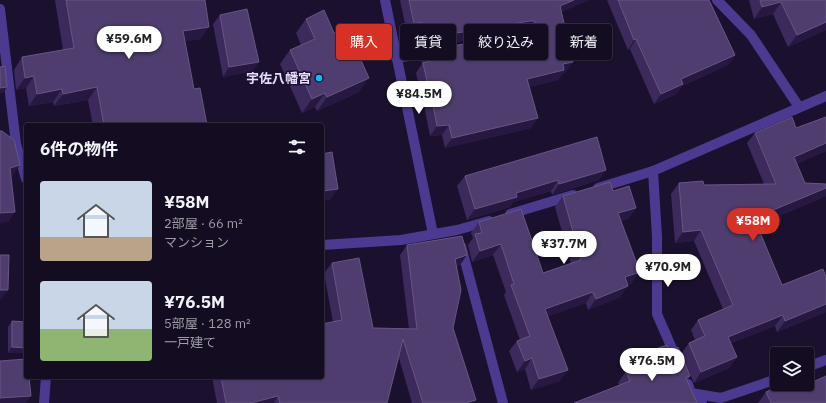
<!DOCTYPE html>
<html lang="ja">
<head>
<meta charset="utf-8">
<style>
	body { margin:0; font-family:"IBM Plex Sans","Noto Sans JP",sans-serif; background:#1d162a; color:#f1f3f6; height:100vh; display:flex; flex-direction:column; font-size:15px; white-space:nowrap }
	* { box-sizing:border-box; margin:0 }
	p { font-size:13px; color:#9d9ca5 }
	.icon { flex:none; width:22px; height:22px; fill:none; stroke:currentColor; stroke-width:2; stroke-linecap:round; stroke-linejoin:round }
	.map { position:relative; flex:1; overflow:hidden }
	.drawer { position:absolute; left:24px; top:123px; width:300px; height:256px; display:flex; flex-direction:column; background:#140d22; border-radius:4px; box-shadow:0 1px 3px #0004,0 0 0 1px #332d40 }
	.drawer>* { flex:none }
	.hud { position:absolute; left:336px; top:24px; width:380px; height:36px; display:flex; gap:8px }
	.tools { position:absolute; left:770px; top:347px; display:grid; gap:8px }
	.tools a { display:grid; place-items:center; width:44px; height:44px; border-radius:4px; background:#140d22; box-shadow:0 1px 3px #0004,0 0 0 1px #332d40; font-size:20px }
	.price { position:absolute; translate:-50% -34px; padding:0 9px; border-radius:14px; background:#fff; color:#222; font-size:13px; line-height:26px; filter:drop-shadow(0 1px 2px #0008) }
	.price::after { content:''; position:absolute; left:50%; top:24px; width:12px; height:9px; margin-left:-6px; background:inherit; clip-path:polygon(0 0,100% 0,50% 100%) }
	.price.on { background:#d93025; color:#fff }
	ul { padding:0; list-style:none }
	li { display:flex; align-items:center; gap:12px; height:100px; padding:0 16px }
	li span { display:grid; place-items:center; flex:none; width:112px; height:80px; border-radius:4px; color:#555 }
	li>.icon { margin-inline-start:auto }
	span .icon { width:48px; height:48px; fill:#fffc; stroke-width:1 }
	li b { font-size:17px }
	h2 { display:flex; justify-content:space-between; align-items:center; height:48px; padding:0 16px; font-size:17px }
	.tag { padding:0 14px; border-radius:4px; background:#140d22; box-shadow:0 1px 3px #0004,0 0 0 1px #332d40; font-size:14px; line-height:36px }
	.tag.on { background:#d93025; color:#fff }
	.map>svg:first-child { display:block }
	.lines { fill:none; stroke-linecap:round; stroke-linejoin:round }
	.street { stroke:#4b3a8f; stroke-width:10 }
	.wall { fill:#3c2a5c }
	.shaded-wall { fill:#271842 }
	.building { fill:#4e3d6e; stroke:#665684 }
	.poi-dot { fill:#0abdff; stroke:#1b112e; stroke-width:1.5 }
	.labels { text-anchor:middle; dominant-baseline:central; stroke-width:3; stroke-linejoin:round; paint-order:stroke }
	.poi-label { font-size:13px; font-weight:bold; fill:#e7deff; stroke:#1b112e; text-anchor:end }
</style>
</head>
<body>
<div class="map">
<svg width="826" height="403" viewBox="0 0 826 403">
	<rect width="100%" height="100%" fill="#1b112e"/>
	<g class="lines">
		<g class="street">
			<path d="M 385,0 L 433,234"/>
			<path d="M 717,0 L 751,35 L 799,107"/>
			<path d="M 0,9 L 16,144 L 26,179"/>
			<path d="M 396,58 L 440,51"/>
			<path d="M 653,171 L 657,237 L 657,314 L 677,360"/>
			<path d="M 598,188 L 653,171 L 826,96"/>
			<path d="M 510,214 L 573,195"/>
			<path d="M 322,245 L 401,240 L 457,230 L 489,221"/>
			<path d="M 461,246 L 503,403"/>
			<path d="M 807,367 L 826,360"/>
			<path d="M 688,384 L 691,393 L 702,403"/>
			<path d="M 691,393 L 721,398 L 777,379"/>
			<path d="M 44,403 L 46,377"/>
		</g>
	</g>
	<g class="wall">
		<path d="M 55,0 L 205,0 L 201,39 L 185,41 L 194,89 L 207,125 L 93,125 L 88,100 L 54,106 L 53,102 L 29,106 L 26,88 L 16,90 L 14,70 L 22,57 L 63,50 Z"/>
		<path d="M 400,0 L 589,0 L 561,12 L 566,72 L 563,73 L 558,80 L 529,87 L 531,128 L 445,148 L 442,135 L 430,136 L 424,105 L 423,105 L 416,73 L 422,64 L 421,60 L 428,50 L 529,34 L 527,31 L 523,31 L 419,48 L 415,32 L 407,33 Z"/>
		<path d="M 607,0 L 709,0 L 735,55 L 728,65 L 682,86 L 676,94 L 654,104 L 630,49 L 628,50 Z"/>
		<path d="M 749,0 L 826,0 L 826,30 L 788,47 L 773,14 L 754,19 Z"/>
		<path d="M 220,15 L 259,62 L 252,71 L 223,77 L 213,24 Z"/>
		<path d="M 306,19 L 359,92 L 317,111 L 315,107 L 302,113 L 280,64 L 290,50 L 301,45 L 296,33 Z"/>
		<path d="M 826,117 L 826,151 L 796,164 L 805,183 L 826,188 L 826,196 L 757,225 L 782,285 L 826,277 L 826,312 L 777,332 L 775,326 L 731,343 L 737,357 L 729,368 L 694,383 L 681,354 L 689,343 L 695,340 L 691,330 L 698,320 L 723,309 L 694,241 L 675,243 L 671,194 L 679,183 L 704,185 L 764,184 L 747,143 L 755,133 L 796,128 Z"/>
		<path d="M 465,176 L 599,180 L 552,195 L 551,191 L 513,202 L 510,207 L 467,220 L 457,186 Z"/>
		<path d="M 613,191 L 636,208 L 628,219 L 621,221 L 632,283 L 627,285 L 620,297 L 588,310 L 586,303 L 548,316 L 560,381 L 531,390 L 525,369 L 517,372 L 509,351 L 517,341 L 520,340 L 504,295 L 506,292 L 493,255 L 472,262 L 468,245 L 473,238 L 471,233 L 479,222 L 543,273 L 571,263 L 555,207 L 563,196 Z"/>
		<path d="M 407,245 L 467,255 L 460,265 L 457,266 L 453,328 L 476,400 L 474,403 L 412,403 L 399,358 L 387,403 L 217,403 L 212,377 L 322,377 L 333,322 L 324,273 L 332,263 L 373,328 L 409,329 L 400,255 Z"/>
		<path d="M 12,321 L 26,353 L 8,353 L 8,327 Z"/>
		<path d="M 669,351 L 690,376 L 687,380 L 619,385 L 618,383 L 626,371 L 639,366 L 639,364 L 647,352 Z"/>
		<path d="M 766,392 L 826,403 L 758,403 Z"/>
	</g>
	<g class="shaded-wall">
		<path d="M 574,0 L 589,0 L 553,16 L 560,6 Z"/>
		<path d="M 781,2 L 773,14 L 754,19 L 762,7 Z"/>
		<path d="M 530,21 L 534,21 L 527,31 L 523,31 L 419,48 L 426,38 Z"/>
		<path d="M 422,22 L 415,32 L 407,33 L 414,24 Z"/>
		<path d="M 826,22 L 826,30 L 788,47 L 797,35 Z"/>
		<path d="M 209,27 L 201,39 L 175,43 L 183,31 Z"/>
		<path d="M 636,39 L 630,49 L 628,50 L 634,40 Z"/>
		<path d="M 735,55 L 728,65 L 682,86 L 676,94 L 654,104 L 661,94 L 681,79 Z"/>
		<path d="M 259,62 L 252,71 L 223,77 L 229,67 Z"/>
		<path d="M 573,62 L 566,72 L 563,73 L 558,80 L 520,89 L 527,79 L 563,64 Z"/>
		<path d="M 34,76 L 26,88 L 16,90 L 25,78 Z"/>
		<path d="M 369,78 L 359,92 L 317,111 L 327,97 Z"/>
		<path d="M 7,87 L 3,93 L 0,93 L 0,88 Z"/>
		<path d="M 97,87 L 88,100 L 54,106 L 63,94 Z"/>
		<path d="M 62,89 L 53,102 L 29,106 L 37,94 Z"/>
		<path d="M 325,93 L 315,107 L 302,113 L 312,99 Z"/>
		<path d="M 430,95 L 431,95 L 424,105 L 423,105 Z"/>
		<path d="M 538,118 L 531,128 L 445,148 L 452,138 Z"/>
		<path d="M 449,125 L 442,135 L 430,136 L 437,126 Z"/>
		<path d="M 826,143 L 826,151 L 786,168 L 794,157 Z"/>
		<path d="M 20,165 L 12,176 L 3,178 L 10,168 Z"/>
		<path d="M 606,170 L 599,180 L 552,195 L 559,184 Z"/>
		<path d="M 558,180 L 551,191 L 513,202 L 510,207 L 467,220 L 475,209 L 516,193 Z"/>
		<path d="M 826,188 L 826,196 L 747,229 L 754,218 Z"/>
		<path d="M 338,189 L 330,200 L 322,201 L 322,191 Z"/>
		<path d="M 636,208 L 628,219 L 611,224 L 618,213 Z"/>
		<path d="M 15,212 L 8,222 L 0,223 L 0,213 Z"/>
		<path d="M 701,230 L 694,241 L 675,243 L 683,232 Z"/>
		<path d="M 501,244 L 493,255 L 472,262 L 480,251 Z"/>
		<path d="M 467,255 L 460,265 L 448,269 L 455,259 Z"/>
		<path d="M 640,272 L 632,283 L 617,288 L 625,277 Z"/>
		<path d="M 628,286 L 620,297 L 588,310 L 596,299 Z"/>
		<path d="M 0,290 L 8,290 L 0,301 Z"/>
		<path d="M 593,292 L 586,303 L 538,320 L 545,309 Z"/>
		<path d="M 826,304 L 826,312 L 777,332 L 785,321 Z"/>
		<path d="M 783,315 L 775,326 L 721,347 L 728,337 Z"/>
		<path d="M 12,347 L 26,348 L 26,353 L 8,353 Z"/>
		<path d="M 737,357 L 729,368 L 694,383 L 701,372 Z"/>
		<path d="M 532,358 L 525,369 L 517,372 L 525,361 Z"/>
		<path d="M 568,370 L 560,381 L 531,390 L 539,379 Z"/>
		<path d="M 103,377 L 122,377 L 101,380 Z"/>
		<path d="M 31,396 L 26,403 L 0,403 L 0,398 Z"/>
		<path d="M 278,396 L 274,403 L 251,403 Z"/>
		<path d="M 476,400 L 474,403 L 465,403 Z"/>
	</g>
	<g class="building">
		<path d="M 66,0 L 205,0 L 209,27 L 183,31 L 194,89 L 200,88 L 207,125 L 104,125 L 97,87 L 63,94 L 62,89 L 37,94 L 34,76 L 25,78 L 22,57 L 74,48 Z"/>
		<path d="M 409,0 L 574,0 L 560,6 L 573,62 L 563,64 L 564,70 L 527,79 L 538,118 L 452,138 L 449,125 L 437,126 L 431,95 L 430,95 L 423,63 L 431,61 L 428,50 L 532,33 L 537,30 L 537,26 L 534,21 L 530,21 L 426,38 L 422,22 L 414,24 Z"/>
		<path d="M 618,0 L 709,0 L 735,55 L 681,79 L 683,84 L 661,94 L 636,39 L 634,40 Z"/>
		<path d="M 760,0 L 826,0 L 826,22 L 797,35 L 781,2 L 762,7 Z"/>
		<path d="M 247,9 L 259,62 L 229,67 L 220,15 Z"/>
		<path d="M 324,10 L 334,33 L 346,27 L 369,78 L 327,97 L 325,93 L 312,99 L 290,50 L 315,39 L 306,19 Z"/>
		<path d="M 5,66 L 7,87 L 0,88 L 0,67 Z"/>
		<path d="M 792,117 L 796,128 L 826,117 L 826,143 L 794,157 L 805,183 L 826,184 L 826,188 L 754,218 L 782,285 L 823,269 L 826,277 L 826,304 L 785,321 L 783,315 L 728,337 L 737,357 L 701,372 L 689,343 L 705,336 L 698,320 L 733,305 L 701,230 L 683,232 L 679,183 L 703,181 L 704,185 L 776,184 L 755,133 Z"/>
		<path d="M 0,131 L 2,131 L 14,140 L 20,165 L 10,168 L 15,212 L 0,213 Z"/>
		<path d="M 597,137 L 606,170 L 559,184 L 558,180 L 516,193 L 517,197 L 475,209 L 465,176 Z"/>
		<path d="M 332,152 L 338,189 L 322,191 L 322,154 Z"/>
		<path d="M 610,182 L 613,191 L 629,186 L 636,208 L 618,213 L 640,272 L 625,277 L 628,286 L 596,299 L 593,292 L 545,309 L 568,370 L 539,379 L 532,358 L 525,361 L 517,341 L 530,336 L 511,285 L 514,284 L 501,244 L 480,251 L 475,234 L 482,233 L 479,222 L 521,209 L 543,273 L 581,260 L 563,196 Z"/>
		<path d="M 462,236 L 467,255 L 455,259 L 461,290 L 453,328 L 476,400 L 465,403 L 423,403 L 403,339 L 387,403 L 280,403 L 278,396 L 251,403 L 226,403 L 221,377 L 322,377 L 322,324 L 342,320 L 332,263 L 359,258 L 373,328 L 417,329 L 407,245 Z"/>
		<path d="M 0,255 L 9,255 L 8,290 L 0,290 Z"/>
		<path d="M 12,321 L 26,322 L 26,348 L 12,347 Z"/>
		<path d="M 667,345 L 669,351 L 678,347 L 690,376 L 686,378 L 697,403 L 574,403 L 630,381 L 626,371 L 651,361 L 647,352 Z"/>
		<path d="M 26,359 L 26,377 L 29,377 L 31,396 L 0,398 L 0,361 Z"/>
		<path d="M 811,372 L 815,381 L 826,376 L 826,403 L 771,403 L 766,392 L 784,384 L 807,384 L 807,374 Z"/>
	</g>
	<circle class="poi-dot" cx="319" cy="78" r="4"/>
	<g class="labels">
		<g class="poi-label">
			<text x="311" y="78">宇佐八幡宮</text>
		</g>
	</g>
</svg>
<div class="tools">
<a><svg class="icon" aria-label="layers" viewBox="0 0 24 24"><path d="M12 4l9 5-9 5-9-5zM3 14l9 5 9-5"/></svg></a>
</div>
<b class="price" style="left:129px;top:60px">¥59.6M</b>
<b class="price" style="left:419px;top:115px">¥84.5M</b>
<b class="price on" style="left:753px;top:242px">¥58M</b>
<b class="price" style="left:564px;top:265px">¥37.7M</b>
<b class="price" style="left:668px;top:288px">¥70.9M</b>
<b class="price" style="left:652px;top:382px">¥76.5M</b>
<div class="hud">
<a class="tag on">購入</a>
<a class="tag">賃貸</a>
<a class="tag">絞り込み</a>
<a class="tag">新着</a>
</div>
<section class="drawer">
<h2>6件の物件<svg class="icon" aria-label="filters" viewBox="0 0 24 24"><path d="M4 7h16M4 17h16"/><circle cx="9" cy="7" r="2"/><circle cx="15" cy="17" r="2"/></svg></h2>
<ul>
<li><span style="background:linear-gradient(#c9d6e8 70%,#b9a48a 0)"><svg class="icon" aria-label="home" viewBox="0 0 24 24"><path d="M3 11l9-7 9 7M6 9v11h12V9"/></svg></span><div><b>¥58M</b><p>2部屋 · 66 m²</p><p>マンション</p></div></li>
<li><span style="background:linear-gradient(#c9d6e8 60%,#8fb573 0)"><svg class="icon" aria-label="home" viewBox="0 0 24 24"><path d="M3 11l9-7 9 7M6 9v11h12V9"/></svg></span><div><b>¥76.5M</b><p>5部屋 · 128 m²</p><p>一戸建て</p></div></li>
</ul>
</section>
</div>
</body>
</html>
